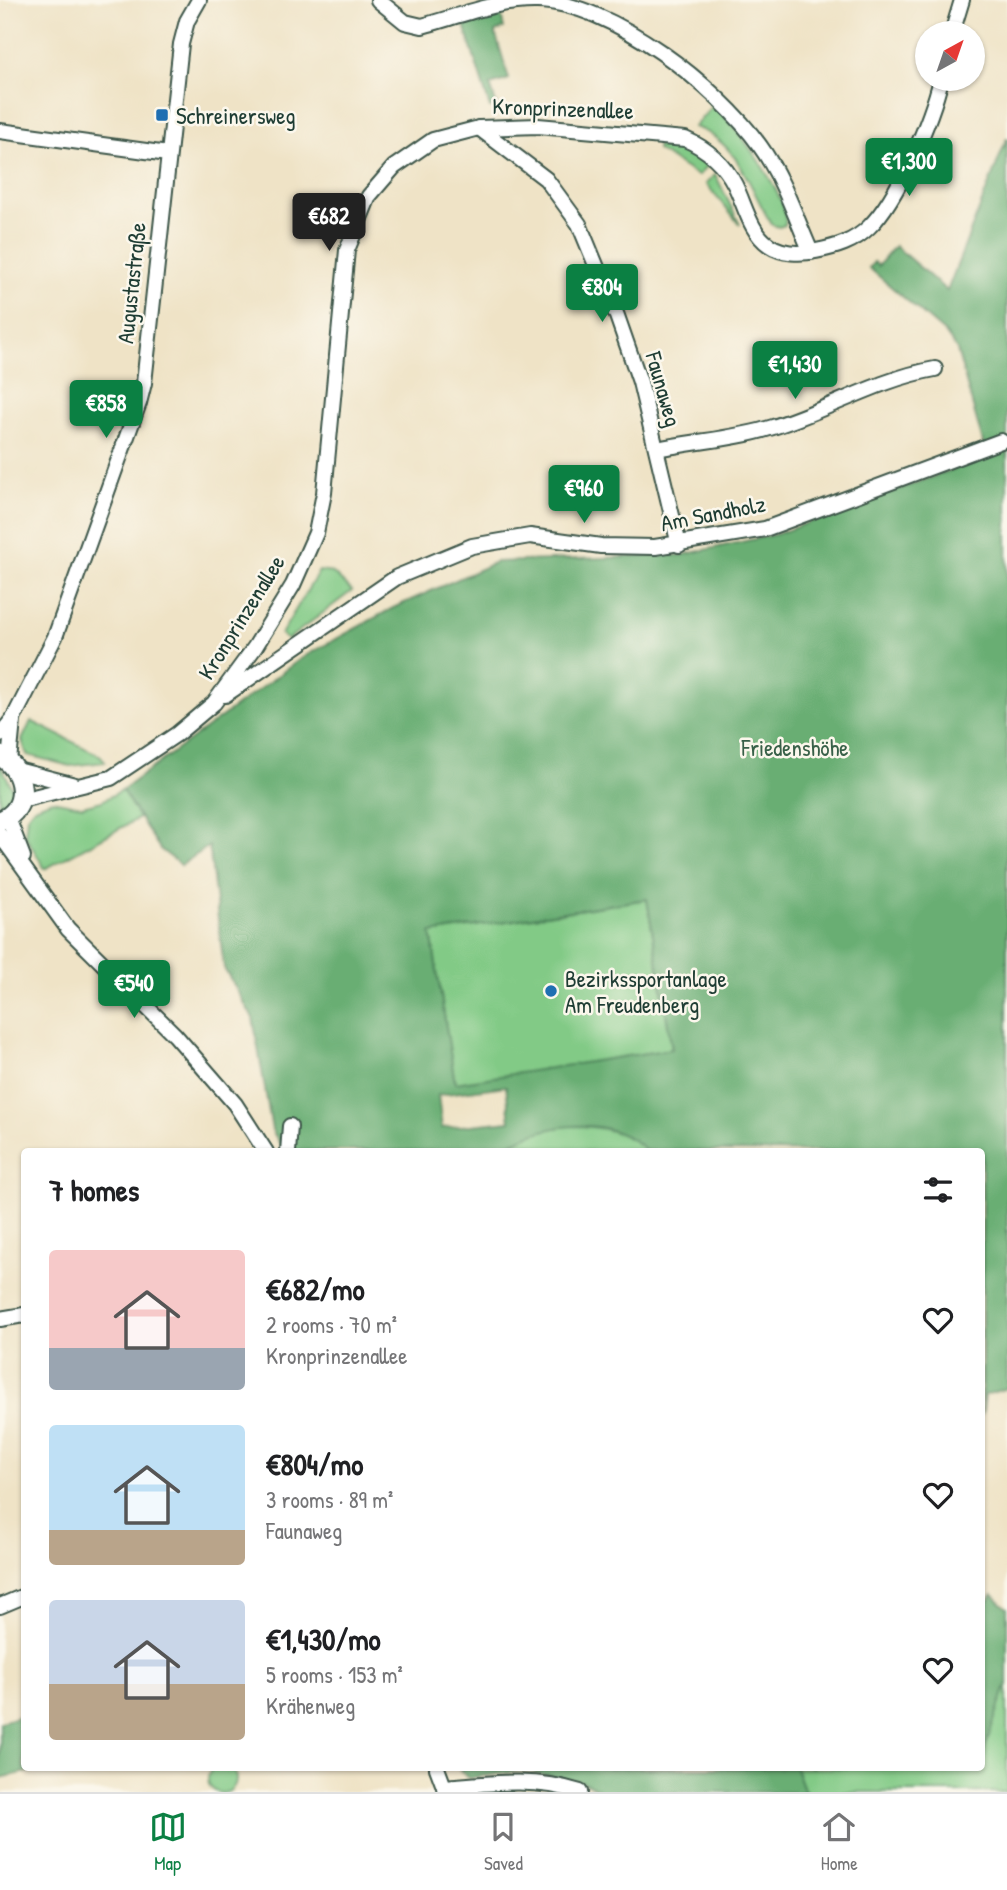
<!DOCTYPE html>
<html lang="en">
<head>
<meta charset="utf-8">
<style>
	body { margin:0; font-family:"Patrick Hand",sans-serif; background:#f6f6f6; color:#202124; height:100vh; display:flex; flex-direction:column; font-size:26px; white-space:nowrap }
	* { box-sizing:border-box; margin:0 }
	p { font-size:23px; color:#757577 }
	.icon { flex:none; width:38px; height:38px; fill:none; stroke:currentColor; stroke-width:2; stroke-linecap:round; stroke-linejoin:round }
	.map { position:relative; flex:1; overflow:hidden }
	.side { position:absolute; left:21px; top:1148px; width:964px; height:623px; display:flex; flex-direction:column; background:#fff; border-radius:7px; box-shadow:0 2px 5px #0004 }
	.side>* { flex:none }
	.needle { width:46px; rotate:40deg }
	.tools { position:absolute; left:915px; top:21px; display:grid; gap:14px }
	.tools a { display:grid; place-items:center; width:70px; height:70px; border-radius:50%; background:#fff; box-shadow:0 2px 5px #0004; font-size:35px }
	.price { position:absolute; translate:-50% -60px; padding:0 16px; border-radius:7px; background:#0b8043; color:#fff; font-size:23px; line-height:46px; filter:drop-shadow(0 2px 4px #0008) }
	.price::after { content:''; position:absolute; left:50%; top:42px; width:21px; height:16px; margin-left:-10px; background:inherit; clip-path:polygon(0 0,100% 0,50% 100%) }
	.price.current { background:#222; color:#fff }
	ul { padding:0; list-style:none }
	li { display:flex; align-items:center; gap:21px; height:175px; padding:0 28px }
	li span { display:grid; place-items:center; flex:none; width:196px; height:140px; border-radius:7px; color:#555 }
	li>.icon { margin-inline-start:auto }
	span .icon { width:84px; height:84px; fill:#fffc; stroke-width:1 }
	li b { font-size:30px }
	h2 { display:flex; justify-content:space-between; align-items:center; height:84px; padding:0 28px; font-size:30px }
	.tab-bar { display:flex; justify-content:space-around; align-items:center; height:98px; border-top:2px solid #e0e0e0; background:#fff; font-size:19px; color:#757577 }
	.tab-bar a { display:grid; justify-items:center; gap:4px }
	.tab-bar .current { color:#0b8043 }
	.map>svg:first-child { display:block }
	.green { fill:#82ca86; stroke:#50845d; stroke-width:2 }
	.forest { fill:#69ae73; stroke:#447654; stroke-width:2; fill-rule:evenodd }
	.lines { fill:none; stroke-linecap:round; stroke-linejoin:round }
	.minor-casing { stroke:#3e564a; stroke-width:18 }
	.major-casing { stroke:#3e564a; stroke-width:23 }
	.minor { stroke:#fff; stroke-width:14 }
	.major { stroke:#fff; stroke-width:19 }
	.poi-dot { fill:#1f6fb2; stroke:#fbf7ec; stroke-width:2.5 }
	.labels { text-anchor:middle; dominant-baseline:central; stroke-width:5; stroke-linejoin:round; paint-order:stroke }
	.street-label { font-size:23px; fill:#1f3d34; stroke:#fbf7ec }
	.poi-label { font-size:23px; fill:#1f3d34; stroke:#fbf7ec; text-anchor:start }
	.park-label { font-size:23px; fill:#386048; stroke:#fbf7ec }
</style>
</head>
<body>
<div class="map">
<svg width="1007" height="1792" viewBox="0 0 1007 1792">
	<rect width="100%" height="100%" fill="#fbf7ec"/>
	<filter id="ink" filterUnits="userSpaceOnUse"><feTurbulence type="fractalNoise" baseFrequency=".0143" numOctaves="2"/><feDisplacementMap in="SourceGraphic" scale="14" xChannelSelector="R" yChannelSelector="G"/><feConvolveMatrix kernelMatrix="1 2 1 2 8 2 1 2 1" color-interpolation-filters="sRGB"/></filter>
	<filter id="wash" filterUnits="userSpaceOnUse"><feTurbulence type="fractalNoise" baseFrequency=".00686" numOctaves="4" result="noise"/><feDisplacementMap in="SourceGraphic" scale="28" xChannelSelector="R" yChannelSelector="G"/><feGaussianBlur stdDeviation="1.57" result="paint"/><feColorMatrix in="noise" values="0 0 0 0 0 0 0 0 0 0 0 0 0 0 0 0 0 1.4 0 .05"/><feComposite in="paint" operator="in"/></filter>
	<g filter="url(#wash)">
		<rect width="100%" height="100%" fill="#efe3c6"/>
		<g class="green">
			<path d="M 714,104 C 733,124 792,198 785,225 L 779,227 L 772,225 C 750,190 739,141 694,127 Z"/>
			<path d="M 657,145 L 688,152 L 708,165 L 698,176 L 657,150 Z"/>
			<path d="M 715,174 L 740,225 L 706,184 Z"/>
			<path d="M 319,571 L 333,573 L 352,591 L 287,640 L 281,634 Z"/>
			<path d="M 31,721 L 101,756 L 105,762 L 70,766 L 27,755 L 22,740 Z"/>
			<path d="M 0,764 L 16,795 L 0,814 Z"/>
			<path d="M 122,790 L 139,818 L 45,869 L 25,835 L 27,816 L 34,807 L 52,800 L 82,806 L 102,801 Z"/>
			<path d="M 647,899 L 672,1049 L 455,1084 L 431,933 Z"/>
			<path d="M 571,1126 C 600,1126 626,1131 647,1151 L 496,1152 C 519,1137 544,1128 571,1126 Z"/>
			<path d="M 1007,1683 L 1007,1792 L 805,1792 L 796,1768 L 982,1768 L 988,1734 Z"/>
			<circle cx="222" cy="1779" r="14"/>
		</g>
		<g class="forest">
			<path d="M 501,15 L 504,28 L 495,32 L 509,79 L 490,85 L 497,107 L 490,108 L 464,25 Z"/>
			<path d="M 1007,138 L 1007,1388 L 985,1395 L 982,1415 L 982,1152 L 647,1151 C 606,1111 541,1124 496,1151 L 284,1151 L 272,1130 L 253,1018 L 224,968 L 209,846 L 181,865 L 160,849 L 122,790 L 303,657 L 393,608 L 496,562 L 682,555 L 777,534 L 987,457 L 957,350 L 945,333 L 869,268 L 874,262 L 878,266 L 895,246 L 947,291 ZM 647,899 L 672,1049 L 455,1083 L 431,933 ZM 506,1086 L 510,1121 L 442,1128 L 438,1095 Z"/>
			<path d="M 993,1595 L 1007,1608 L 1007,1683 L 982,1756 L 982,1608 Z"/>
			<path d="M 24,1715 L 24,1768 L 34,1768 L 33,1771 L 0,1778 L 0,1722 Z"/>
			<path d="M 458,1768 L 796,1768 L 805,1792 L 605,1792 L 581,1781 L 523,1771 L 468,1778 Z"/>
		</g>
	</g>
	<g filter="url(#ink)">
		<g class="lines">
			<g class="minor-casing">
				<g id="minor">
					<path d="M 378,0 L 405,22 L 422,26 C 459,16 498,0 537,1 C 611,2 719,88 760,146 C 783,178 795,216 811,252"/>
					<path d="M 952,33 L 962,0"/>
					<path d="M 479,128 L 546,179 L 579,224 L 617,316 L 640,382 L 679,545"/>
					<path d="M 0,131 L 168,154"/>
					<path d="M 657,449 C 696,441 736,439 773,427 C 828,410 879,379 935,369"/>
					<path d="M 225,695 L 397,577 L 472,546 L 530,536 L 601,546 L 655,547 L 765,529 L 1001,441"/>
					<path d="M 0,735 L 13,719 L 55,637 L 139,403 L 144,383 L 181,44 L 187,21 L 199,0"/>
					<path d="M 9,761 L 13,721"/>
					<path d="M 17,770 L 75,785"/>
					<path d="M 21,800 L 111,778 L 177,734 L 214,703 L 255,647 L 293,585 L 316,533 L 324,493 L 347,250 L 369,196 L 394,167 L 433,140 L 479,128 L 538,126 L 685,139 C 708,149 724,163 735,185 C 745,205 750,232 769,245 C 782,254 801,254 816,251 C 836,247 854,242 869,227 C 898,199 932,118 941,79"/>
					<path d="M 8,818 L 23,857"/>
					<path d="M 0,835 L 68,929 L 175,1035 L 235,1104 L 266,1152"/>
					<path d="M 288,1152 L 290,1126"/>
					<path d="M 0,1319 L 24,1315"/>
					<path d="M 0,1606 L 24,1596"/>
					<path d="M 437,1768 L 446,1792"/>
					<path d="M 444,1787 C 490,1783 536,1777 580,1792"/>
				</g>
			</g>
			<g class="major-casing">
				<path id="major" d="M 0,756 C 26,770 31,809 0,821"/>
			</g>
			<use href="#minor" class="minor"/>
			<use href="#major" class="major"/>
		</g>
	</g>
	<g class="poi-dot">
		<rect x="155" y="108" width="14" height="14" rx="3.5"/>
		<circle cx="551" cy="991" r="7"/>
	</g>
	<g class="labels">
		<g class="street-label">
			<text transform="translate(563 108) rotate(2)">Kronprinzenallee</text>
			<text transform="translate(131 283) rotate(-84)">Augustastraße</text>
			<text transform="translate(664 389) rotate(74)">Faunaweg</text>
			<text transform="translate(713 513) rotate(-11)">Am Sandholz</text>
			<text transform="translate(241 617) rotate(-58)">Kronprinzenallee</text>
		</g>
		<g class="poi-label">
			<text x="176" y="115">Schreinersweg</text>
			<text x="565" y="978">Bezirkssportanlage<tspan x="565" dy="26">Am Freudenberg</tspan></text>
		</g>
		<g class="park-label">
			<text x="795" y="747">Friedenshöhe</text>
		</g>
	</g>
</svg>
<div class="tools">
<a><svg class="needle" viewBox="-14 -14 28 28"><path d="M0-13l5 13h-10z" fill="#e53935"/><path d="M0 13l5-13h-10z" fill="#757577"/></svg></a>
</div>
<b class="price" style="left:909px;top:198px">€1,300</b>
<b class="price current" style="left:329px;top:253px">€682</b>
<b class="price" style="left:602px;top:324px">€804</b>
<b class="price" style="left:795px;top:401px">€1,430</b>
<b class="price" style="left:106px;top:440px">€858</b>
<b class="price" style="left:584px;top:525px">€960</b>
<b class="price" style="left:134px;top:1020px">€540</b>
<section class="side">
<h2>7 homes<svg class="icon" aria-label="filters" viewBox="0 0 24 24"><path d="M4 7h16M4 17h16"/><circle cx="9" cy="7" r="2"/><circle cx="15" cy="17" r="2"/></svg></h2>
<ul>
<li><span style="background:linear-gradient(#f6c9c9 70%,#9aa5b1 0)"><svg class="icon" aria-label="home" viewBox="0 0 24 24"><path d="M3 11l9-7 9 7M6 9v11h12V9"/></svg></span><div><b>€682/mo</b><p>2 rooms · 70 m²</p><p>Kronprinzenallee</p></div><svg class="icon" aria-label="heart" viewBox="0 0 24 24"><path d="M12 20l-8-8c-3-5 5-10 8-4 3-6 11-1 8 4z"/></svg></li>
<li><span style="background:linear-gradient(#bfe0f5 75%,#b9a48a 0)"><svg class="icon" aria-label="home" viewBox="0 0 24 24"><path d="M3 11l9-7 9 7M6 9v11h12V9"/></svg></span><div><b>€804/mo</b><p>3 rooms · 89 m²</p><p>Faunaweg</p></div><svg class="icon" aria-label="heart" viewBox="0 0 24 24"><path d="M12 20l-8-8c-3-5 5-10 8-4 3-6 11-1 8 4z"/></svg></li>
<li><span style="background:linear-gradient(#c9d6e8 60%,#b9a48a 0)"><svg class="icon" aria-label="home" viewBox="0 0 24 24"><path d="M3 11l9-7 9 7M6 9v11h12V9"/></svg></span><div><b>€1,430/mo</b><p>5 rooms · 153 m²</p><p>Krähenweg</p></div><svg class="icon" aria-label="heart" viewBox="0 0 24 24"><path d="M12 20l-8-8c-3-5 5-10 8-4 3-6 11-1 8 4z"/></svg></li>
</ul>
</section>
</div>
<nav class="tab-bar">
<a class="current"><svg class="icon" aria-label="map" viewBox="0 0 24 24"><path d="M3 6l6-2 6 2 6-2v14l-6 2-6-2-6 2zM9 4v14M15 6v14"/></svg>Map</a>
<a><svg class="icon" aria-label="saved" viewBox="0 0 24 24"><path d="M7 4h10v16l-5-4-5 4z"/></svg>Saved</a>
<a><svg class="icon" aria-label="home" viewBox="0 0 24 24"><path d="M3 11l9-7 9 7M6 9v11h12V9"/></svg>Home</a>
</nav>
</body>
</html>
